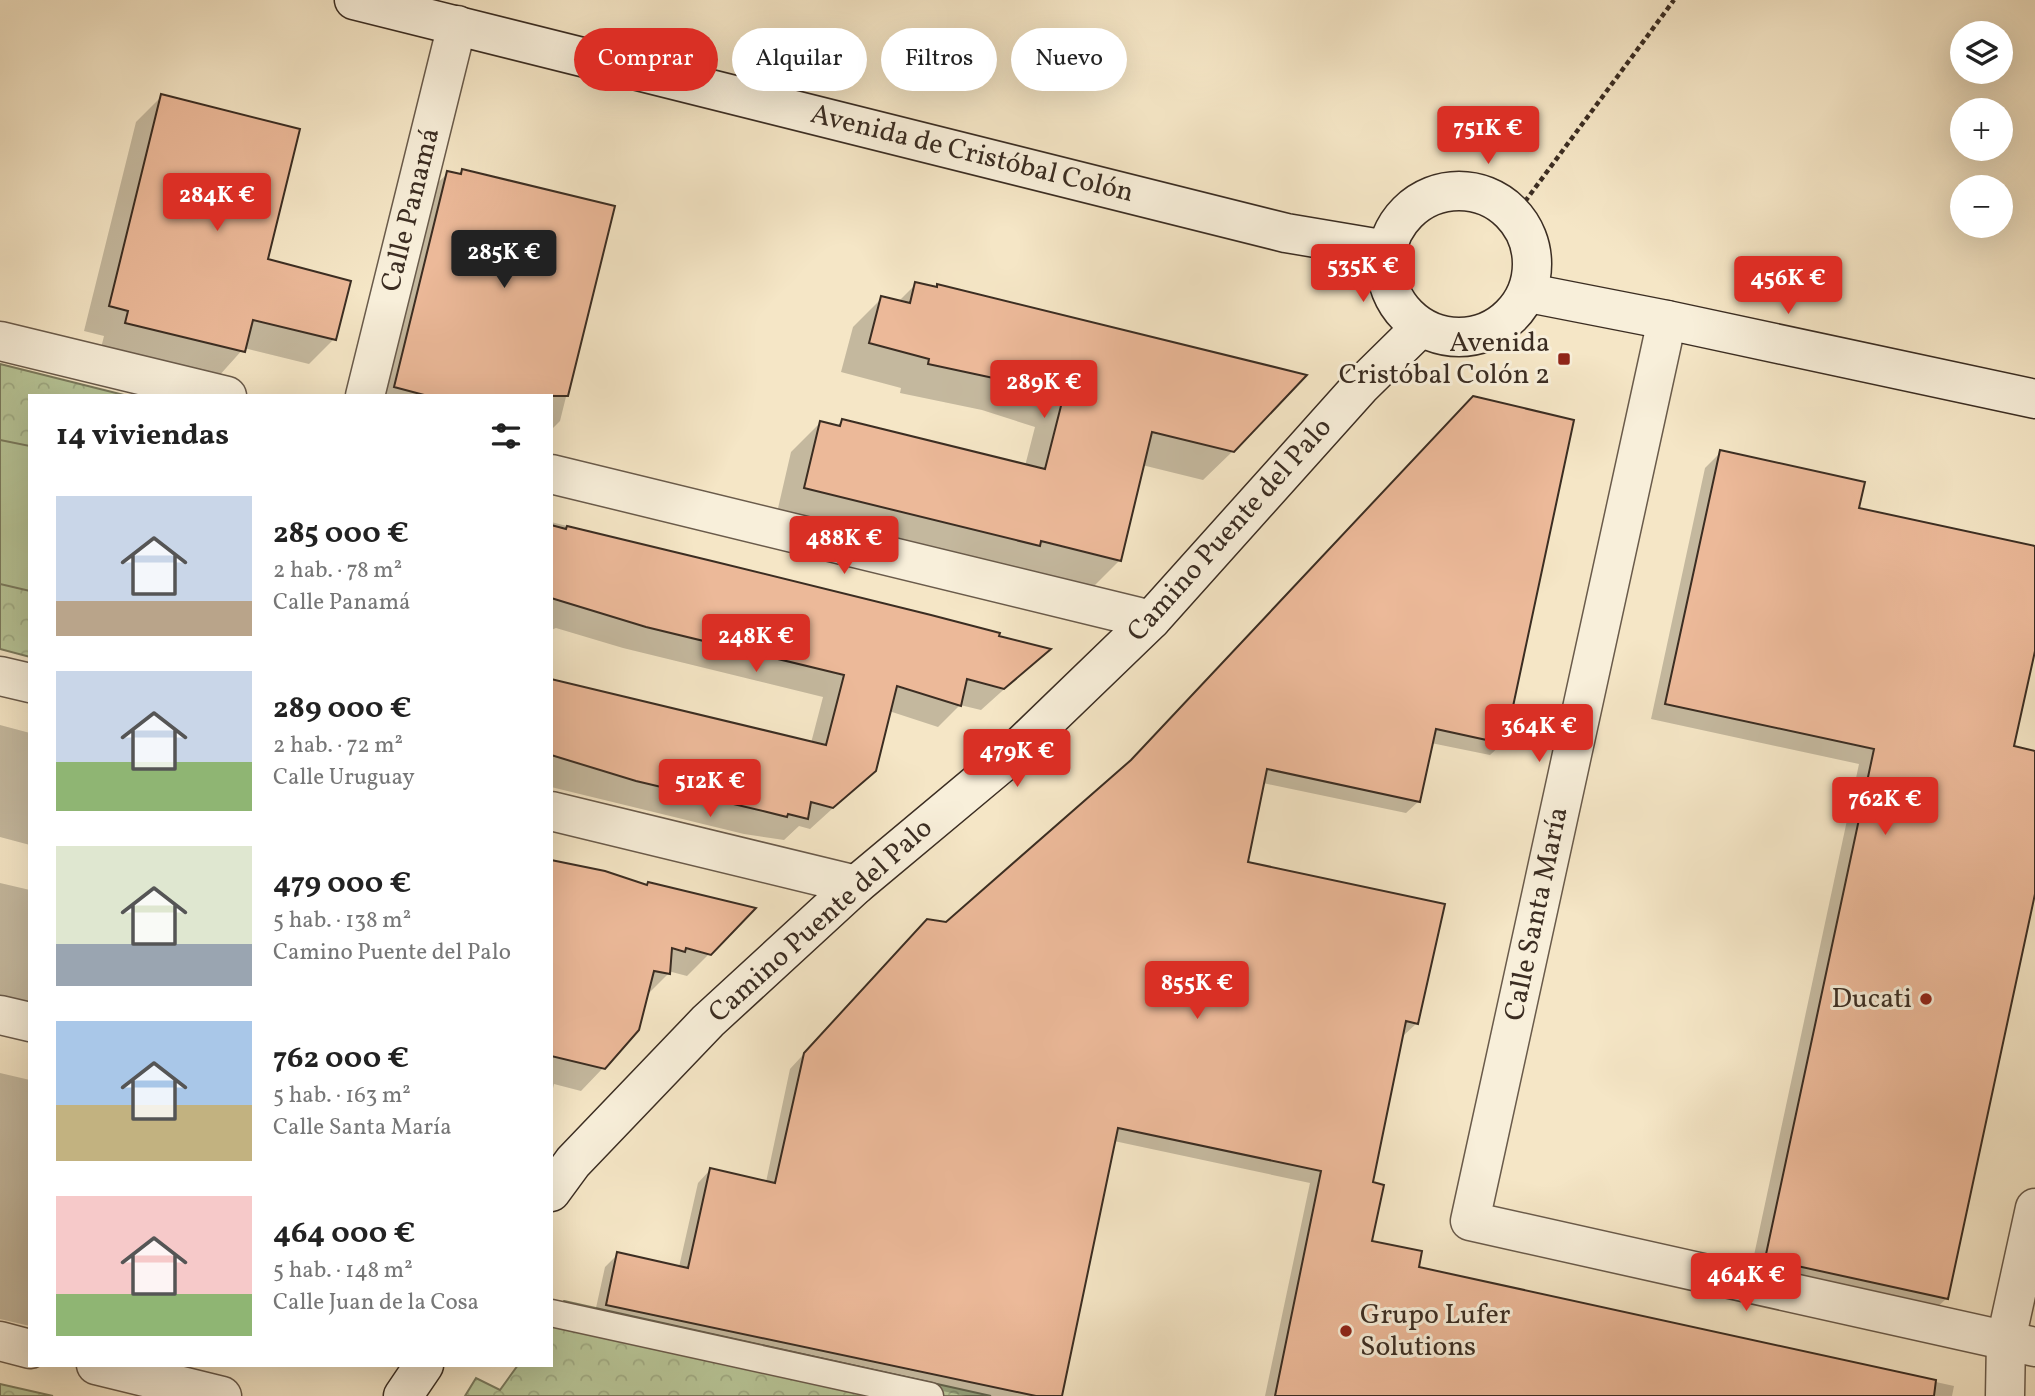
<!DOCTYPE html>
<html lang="es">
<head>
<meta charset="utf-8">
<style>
	body { margin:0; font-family:Vollkorn,serif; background:#f6f6f6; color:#222; height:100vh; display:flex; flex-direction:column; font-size:26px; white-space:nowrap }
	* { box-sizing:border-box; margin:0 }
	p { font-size:23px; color:#767676 }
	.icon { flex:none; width:38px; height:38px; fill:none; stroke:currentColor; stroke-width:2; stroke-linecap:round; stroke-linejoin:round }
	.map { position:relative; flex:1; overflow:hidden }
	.panel { position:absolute; left:28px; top:394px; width:525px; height:973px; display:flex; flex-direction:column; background:#fff; border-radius:0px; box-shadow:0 7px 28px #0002 }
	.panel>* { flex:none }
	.banner { position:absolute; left:574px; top:28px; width:665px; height:63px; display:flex; gap:14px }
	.tools { position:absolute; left:1950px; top:21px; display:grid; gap:14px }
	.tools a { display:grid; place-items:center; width:63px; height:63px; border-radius:50%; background:#fff; box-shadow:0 7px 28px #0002; font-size:35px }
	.price { position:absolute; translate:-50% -60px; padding:0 16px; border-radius:7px; background:#d93025; color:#fff; font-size:23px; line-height:46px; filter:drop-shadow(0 2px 4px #0008) }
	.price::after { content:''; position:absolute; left:50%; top:42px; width:21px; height:16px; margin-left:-10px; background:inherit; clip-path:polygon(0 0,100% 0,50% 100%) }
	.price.current { background:#222; color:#fff }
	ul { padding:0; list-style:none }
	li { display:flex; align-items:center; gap:21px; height:175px; padding:0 28px }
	li span { display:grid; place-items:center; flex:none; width:196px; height:140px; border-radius:0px; color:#555 }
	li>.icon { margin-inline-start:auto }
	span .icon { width:84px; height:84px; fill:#fffc; stroke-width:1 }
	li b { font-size:30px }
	h2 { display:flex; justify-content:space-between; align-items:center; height:84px; padding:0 28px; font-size:30px }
	.chip { padding:0 24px; border-radius:32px; background:#fff; box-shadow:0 7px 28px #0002; font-size:24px; line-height:63px }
	.chip.current { background:#d93025; color:#fff }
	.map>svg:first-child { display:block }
	.park { fill:url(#park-crowns); stroke:#7a7a5d; stroke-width:2 }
	.garden { fill:#b8c698; stroke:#7a7a5d; stroke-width:2 }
	.shadow { fill:#0003 }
	.building { fill:#ecb999; stroke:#3b2d22; stroke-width:2 }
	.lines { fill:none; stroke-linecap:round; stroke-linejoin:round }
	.lane-casing { stroke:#6a5b4b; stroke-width:29 }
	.street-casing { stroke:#6a5b4b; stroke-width:41 }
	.secondary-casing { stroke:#3b2d22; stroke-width:41 }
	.path { stroke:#3b2d22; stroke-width:4.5; stroke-dasharray:5 3.5; stroke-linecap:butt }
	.lane { stroke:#f8efda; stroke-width:26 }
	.street { stroke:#f8efda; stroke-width:38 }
	.secondary { stroke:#f8efda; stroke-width:38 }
	.poi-dot { fill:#8f2418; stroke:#f8efda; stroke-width:2.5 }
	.labels { text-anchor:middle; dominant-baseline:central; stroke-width:6; stroke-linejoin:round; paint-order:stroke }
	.street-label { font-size:28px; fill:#3b2d22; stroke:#f8efda }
	.poi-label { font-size:28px; fill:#3b2d22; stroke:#f8efda; text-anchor:end }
</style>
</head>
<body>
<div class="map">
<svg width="2035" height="1396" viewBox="0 0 2035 1396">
	<defs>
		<pattern id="park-crowns" width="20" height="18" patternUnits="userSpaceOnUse" patternTransform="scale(1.75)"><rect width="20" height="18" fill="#b8c698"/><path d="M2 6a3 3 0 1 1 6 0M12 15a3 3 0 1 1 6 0" fill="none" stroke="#9faa83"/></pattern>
	</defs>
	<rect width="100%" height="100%" fill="#f5e6c6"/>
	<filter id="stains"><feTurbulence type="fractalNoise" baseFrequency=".00286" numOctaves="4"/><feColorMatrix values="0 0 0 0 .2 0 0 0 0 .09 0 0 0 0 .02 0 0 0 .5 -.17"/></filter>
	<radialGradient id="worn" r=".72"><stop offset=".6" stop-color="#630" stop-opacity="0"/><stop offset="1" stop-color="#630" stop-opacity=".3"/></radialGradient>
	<g class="park">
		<path d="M 0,364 L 124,395 L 30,396 L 30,657 L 0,649 Z"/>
		<path d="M 564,1301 L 991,1396 L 465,1396 L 476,1378 L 500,1390 L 518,1365 L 551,1365 L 551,1319 Z"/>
		<path d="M 0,1384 L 53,1396 L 0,1396 Z"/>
	</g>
	<path class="garden" d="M 0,440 L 30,446 L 30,591 L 0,584 Z"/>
	<g class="shadow">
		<path d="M 162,96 L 266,261 L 334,339 L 309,364 L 244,348 L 218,377 L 101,348 L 104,336 L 84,331 L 136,122 Z"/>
		<path d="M 463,170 L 613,207 L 560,421 L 551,430 L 551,396 L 373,396 L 421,199 L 448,173 L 458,175 Z"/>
		<path d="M 916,284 L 935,289 L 938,286 L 1233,451 L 1203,480 L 1142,465 L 1120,560 L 1091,589 L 776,517 L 791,452 L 820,423 L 836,427 L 842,421 L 1025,466 L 1035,427 L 982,410 L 900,393 L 901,388 L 841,372 L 853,327 L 882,298 L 898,302 Z"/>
		<path d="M 1461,411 L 1503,743 L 1490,755 L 1431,743 L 1419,801 L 1406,813 L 1263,783 L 1245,864 L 1417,1023 L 1404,1035 L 1402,1035 L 1371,1184 L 1370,1242 L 1417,1268 L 1954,1386 L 1952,1396 L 1265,1396 L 1310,1183 L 1114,1141 L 1060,1396 L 966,1396 L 594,1317 L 605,1267 L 618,1254 L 679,1267 L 698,1183 L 710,1170 L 766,1182 L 790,1069 L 915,933 L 946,924 L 1127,765 Z"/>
		<path d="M 1721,452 L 1856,509 L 2035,548 L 2035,643 L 2012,747 L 2035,753 L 2035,885 L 1947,1298 L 1931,1313 L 1750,1274 L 1859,764 L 1651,719 L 1705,468 Z"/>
		<path d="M 551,522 L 930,617 L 998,637 L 1048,650 L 981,710 L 960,705 L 938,727 L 889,711 L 875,770 L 810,829 L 799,826 L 784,840 L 744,834 L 551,787 L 551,680 L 811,743 L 823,697 L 623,648 L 556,628 L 551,630 Z"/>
		<path d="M 0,725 L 30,733 L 30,845 L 0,837 Z"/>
		<path d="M 551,860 L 710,953 L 687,976 L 668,971 L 668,974 L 646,996 L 603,1068 L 581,1091 L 554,1084 L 551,1097 Z"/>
		<path d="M 0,883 L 30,890 L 30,1003 L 0,995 Z"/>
		<path d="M 0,1073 L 30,1080 L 30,1326 L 0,1319 Z"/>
	</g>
	<g class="building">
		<path d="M 161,94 L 300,129 L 268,259 L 351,281 L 336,340 L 253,320 L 245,352 L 125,323 L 128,311 L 109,306 Z"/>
		<path d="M 462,169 L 615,206 L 568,396 L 428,396 L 394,387 L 447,171 L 461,174 Z"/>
		<path d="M 915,282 L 937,287 L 937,284 L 1307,375 L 1234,452 L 1152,432 L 1121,561 L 1041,541 L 1040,546 L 804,488 L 820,421 L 840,426 L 842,419 L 1045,469 L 1063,398 L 1012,382 L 928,364 L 929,359 L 869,343 L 881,296 L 910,303 Z"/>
		<path d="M 1473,396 L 1574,420 L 1505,744 L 1436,729 L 1420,802 L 1267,769 L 1248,862 L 1445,904 L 1418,1024 L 1406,1021 L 1373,1182 L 1384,1185 L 1372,1241 L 1422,1251 L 1419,1267 L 1936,1380 L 1934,1396 L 1275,1396 L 1321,1171 L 1118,1128 L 1062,1396 L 1036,1396 L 606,1305 L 617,1252 L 688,1268 L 710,1168 L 775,1183 L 804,1053 L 927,919 L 946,922 L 1131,760 Z"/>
		<path d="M 1720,450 L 1865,482 L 1859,508 L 2035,546 L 2035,651 L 2014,746 L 2035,751 L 2035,894 L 1948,1299 L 1765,1259 L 1874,749 L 1665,704 Z"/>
		<path d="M 551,525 L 566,529 L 567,526 L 712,561 L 931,615 L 1000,633 L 999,636 L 1051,649 L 1004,689 L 967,679 L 961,706 L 897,686 L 876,771 L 833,808 L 811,802 L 808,819 L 788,814 L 787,817 L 767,812 L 636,781 L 551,755 L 551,679 L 826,745 L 844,675 L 646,627 L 551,598 Z"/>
		<path d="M 551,860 L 605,871 L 647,885 L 648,882 L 756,908 L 711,955 L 686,948 L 685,952 L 672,948 L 670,974 L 654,971 L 639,1030 L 605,1069 L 551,1056 Z"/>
	</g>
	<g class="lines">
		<g class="lane-casing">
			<path id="lane" d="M 551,1313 L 930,1396"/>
		</g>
		<g class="street-casing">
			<g id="street">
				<path d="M 1667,320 L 1470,1221 L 2035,1347"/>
				<path d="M 0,341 L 227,396"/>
				<path d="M 365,396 L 457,25"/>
				<path d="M 551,474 L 1151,620"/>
				<path d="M 0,676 L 30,683"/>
				<path d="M 551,811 L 856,885"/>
				<path d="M 0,1015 L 30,1022"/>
				<path d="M 0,1341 L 30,1349"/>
				<path d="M 96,1365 L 222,1396"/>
				<path d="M 2005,1396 L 2006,1340 L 2035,1208"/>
			</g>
		</g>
		<g class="secondary-casing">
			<g id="secondary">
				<path d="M 354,0 L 1286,233 L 1387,250"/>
				<circle cx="1459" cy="264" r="73"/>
				<path d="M 1529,293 L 1667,320 L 2035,399"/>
				<path d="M 551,1192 L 573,1162 L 708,1021 L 856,885 L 1008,758 L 1151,620 L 1360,387 L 1420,328"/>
				<path d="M 403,1396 L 424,1365"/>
			</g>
		</g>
		<path class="path" d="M 1515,215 L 1674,0"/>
		<use href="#lane" class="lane"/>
		<use href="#street" class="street"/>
		<use href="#secondary" class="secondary"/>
	</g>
	<g class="poi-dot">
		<rect x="1557" y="352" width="14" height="14" rx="3.5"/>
		<circle cx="1926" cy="999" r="7"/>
		<circle cx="1346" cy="1331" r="7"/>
	</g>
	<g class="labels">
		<g class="street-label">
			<text transform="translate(972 154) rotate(14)">Avenida de Cristóbal Colón</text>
			<text transform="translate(411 210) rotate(-76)">Calle Panamá</text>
			<text transform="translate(1230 530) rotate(-48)">Camino Puente del Palo</text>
			<text transform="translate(1537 914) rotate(-78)">Calle Santa María</text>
			<text transform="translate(821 921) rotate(-42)">Camino Puente del Palo</text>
		</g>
		<g class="poi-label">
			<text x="1550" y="343">Avenida<tspan x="1550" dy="32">Cristóbal Colón 2</tspan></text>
			<text x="1912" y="999">Ducati</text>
			<text x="1360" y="1315" text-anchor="start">Grupo Lufer<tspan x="1360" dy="32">Solutions</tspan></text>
		</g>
	</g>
	<rect width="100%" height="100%" filter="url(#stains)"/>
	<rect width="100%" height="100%" fill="url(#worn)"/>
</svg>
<div class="tools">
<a><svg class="icon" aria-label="layers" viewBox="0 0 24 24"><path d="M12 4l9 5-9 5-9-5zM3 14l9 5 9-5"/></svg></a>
<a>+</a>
<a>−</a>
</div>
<b class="price" style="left:1488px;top:166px">751K €</b>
<b class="price" style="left:217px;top:233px">284K €</b>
<b class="price current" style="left:504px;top:290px">285K €</b>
<b class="price" style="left:1363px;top:304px">535K €</b>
<b class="price" style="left:1788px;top:316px">456K €</b>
<b class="price" style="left:1044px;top:420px">289K €</b>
<b class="price" style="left:844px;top:576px">488K €</b>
<b class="price" style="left:756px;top:674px">248K €</b>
<b class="price" style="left:1539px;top:764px">364K €</b>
<b class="price" style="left:1017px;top:789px">479K €</b>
<b class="price" style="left:710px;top:819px">512K €</b>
<b class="price" style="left:1885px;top:837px">762K €</b>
<b class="price" style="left:1197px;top:1021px">855K €</b>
<b class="price" style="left:1746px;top:1313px">464K €</b>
<div class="banner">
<a class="chip current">Comprar</a>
<a class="chip">Alquilar</a>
<a class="chip">Filtros</a>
<a class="chip">Nuevo</a>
</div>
<section class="panel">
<h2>14 viviendas<svg class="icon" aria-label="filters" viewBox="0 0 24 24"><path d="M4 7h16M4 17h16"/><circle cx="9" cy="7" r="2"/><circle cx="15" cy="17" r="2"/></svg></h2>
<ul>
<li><span style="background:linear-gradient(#c9d6e8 75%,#b9a48a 0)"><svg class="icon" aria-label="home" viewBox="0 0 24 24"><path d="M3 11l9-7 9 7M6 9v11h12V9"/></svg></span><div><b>285 000 €</b><p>2 hab. · 78 m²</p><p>Calle Panamá</p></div></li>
<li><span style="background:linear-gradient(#c9d6e8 65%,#8fb573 0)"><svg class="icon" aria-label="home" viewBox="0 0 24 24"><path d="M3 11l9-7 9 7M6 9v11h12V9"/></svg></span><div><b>289 000 €</b><p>2 hab. · 72 m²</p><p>Calle Uruguay</p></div></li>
<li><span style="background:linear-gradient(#dfe7d0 70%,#9aa5b1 0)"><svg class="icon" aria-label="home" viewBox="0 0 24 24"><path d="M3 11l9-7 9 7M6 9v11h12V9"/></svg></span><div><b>479 000 €</b><p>5 hab. · 138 m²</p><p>Camino Puente del Palo</p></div></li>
<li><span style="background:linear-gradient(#a9c7e8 60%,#c2b280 0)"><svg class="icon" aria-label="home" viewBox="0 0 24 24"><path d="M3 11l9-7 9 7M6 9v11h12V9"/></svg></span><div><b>762 000 €</b><p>5 hab. · 163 m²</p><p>Calle Santa María</p></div></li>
<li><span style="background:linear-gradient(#f6c9c9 70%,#8fb573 0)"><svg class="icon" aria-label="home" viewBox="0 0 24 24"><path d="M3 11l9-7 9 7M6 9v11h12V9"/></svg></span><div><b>464 000 €</b><p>5 hab. · 148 m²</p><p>Calle Juan de la Cosa</p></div></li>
</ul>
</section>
</div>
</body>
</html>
